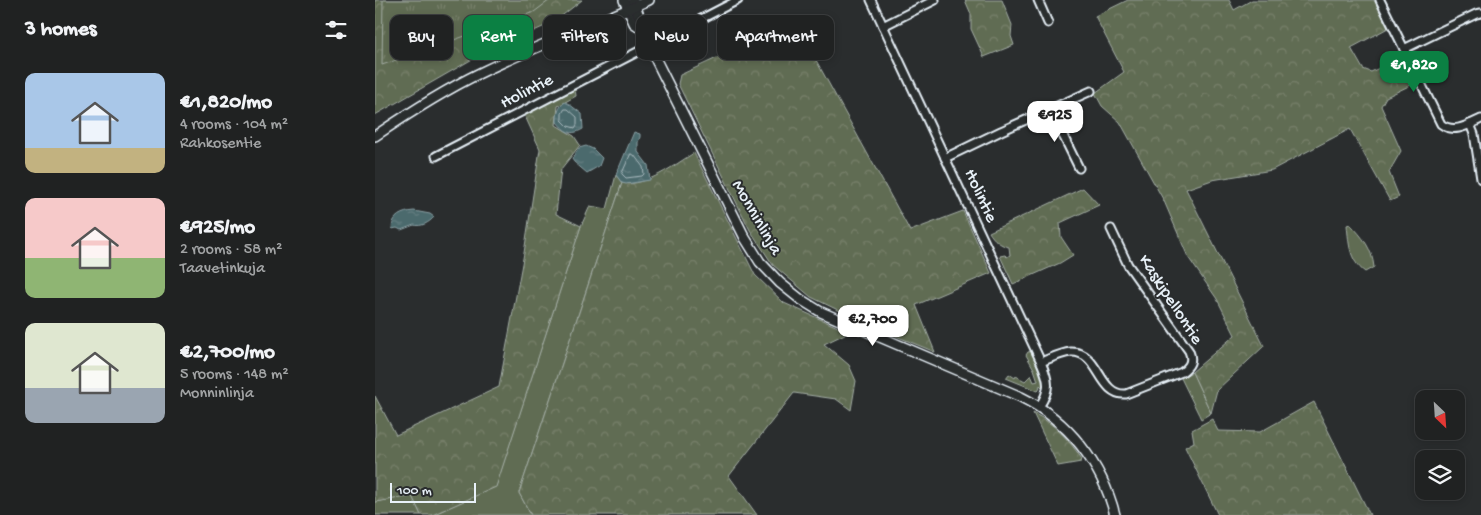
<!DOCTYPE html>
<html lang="en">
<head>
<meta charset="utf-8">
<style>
	body { margin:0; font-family:"Gochi Hand",sans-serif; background:#2d2f2f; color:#f1f3f6; height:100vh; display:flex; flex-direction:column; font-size:19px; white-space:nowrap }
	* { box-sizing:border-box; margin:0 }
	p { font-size:16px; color:#a2a4a5 }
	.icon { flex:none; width:28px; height:28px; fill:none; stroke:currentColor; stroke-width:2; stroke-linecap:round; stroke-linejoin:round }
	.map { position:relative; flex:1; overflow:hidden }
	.sheet { display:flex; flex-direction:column; background:#202222; width:375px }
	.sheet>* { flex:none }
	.hud { position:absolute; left:15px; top:15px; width:475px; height:45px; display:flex; gap:10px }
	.needle { width:32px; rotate:155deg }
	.controls { position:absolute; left:1040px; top:390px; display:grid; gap:10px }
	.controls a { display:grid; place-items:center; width:50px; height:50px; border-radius:10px; background:#202222; box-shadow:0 2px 8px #0003,0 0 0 1px #3d3f40; font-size:25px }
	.scale { position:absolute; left:15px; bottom:12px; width:86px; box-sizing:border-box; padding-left:5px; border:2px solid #e8f1f8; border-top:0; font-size:14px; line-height:18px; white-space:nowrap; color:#e8f1f8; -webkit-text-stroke:4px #2a2d2e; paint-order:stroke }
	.price { position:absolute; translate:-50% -42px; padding:0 11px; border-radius:10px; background:#fff; color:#222; font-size:16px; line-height:32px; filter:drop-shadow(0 1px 2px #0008) }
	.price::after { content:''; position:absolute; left:50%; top:30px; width:15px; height:11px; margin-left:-8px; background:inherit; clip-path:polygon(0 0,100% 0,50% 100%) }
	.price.current { background:#0b8043; color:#fff }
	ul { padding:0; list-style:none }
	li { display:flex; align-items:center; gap:15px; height:125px; padding:0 25px }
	li span { display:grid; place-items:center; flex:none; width:140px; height:100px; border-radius:10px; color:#555 }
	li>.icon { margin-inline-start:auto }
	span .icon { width:60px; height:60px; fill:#fffc; stroke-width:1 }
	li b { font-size:21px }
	h2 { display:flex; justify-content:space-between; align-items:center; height:60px; padding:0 25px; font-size:21px }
	.pill { padding:0 18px; border-radius:10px; background:#202222; box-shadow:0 2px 8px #0003,0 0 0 1px #3d3f40; font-size:18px; line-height:45px }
	.pill.current { background:#0b8043; color:#fff }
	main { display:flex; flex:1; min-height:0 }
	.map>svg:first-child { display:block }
	.green { fill:#616c53; stroke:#a4aea6 }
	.forest { fill:url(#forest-crowns); stroke:#a4aea6 }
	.park { fill:url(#park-tufts); stroke:#a4aea6 }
	.water { fill:url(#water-ripples); stroke:#8aa0a5 }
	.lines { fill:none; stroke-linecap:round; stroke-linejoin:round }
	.shore { stroke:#aabbc0; stroke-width:1 }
	.minor-casing { stroke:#e8f1f8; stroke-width:11 }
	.tertiary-casing { stroke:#e8f1f8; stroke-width:12 }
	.secondary-casing { stroke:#e8f1f8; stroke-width:12 }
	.minor { stroke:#2a2d2e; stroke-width:7 }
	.tertiary { stroke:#2a2d2e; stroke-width:9 }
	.secondary { stroke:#2a2d2e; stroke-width:9 }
	.labels { text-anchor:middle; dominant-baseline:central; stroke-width:4; stroke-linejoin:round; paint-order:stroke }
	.street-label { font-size:18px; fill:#e8f1f8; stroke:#2a2d2e }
</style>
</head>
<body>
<main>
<section class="sheet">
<h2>3 homes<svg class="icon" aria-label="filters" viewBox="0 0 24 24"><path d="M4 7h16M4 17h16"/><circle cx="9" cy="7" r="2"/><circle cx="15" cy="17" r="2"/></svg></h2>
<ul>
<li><span style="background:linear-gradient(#a9c7e8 75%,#c2b280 0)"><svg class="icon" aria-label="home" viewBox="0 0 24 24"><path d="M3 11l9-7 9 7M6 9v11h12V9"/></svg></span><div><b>€1,820/mo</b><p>4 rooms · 104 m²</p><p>Rahkosentie</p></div></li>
<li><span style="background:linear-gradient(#f6c9c9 60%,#8fb573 0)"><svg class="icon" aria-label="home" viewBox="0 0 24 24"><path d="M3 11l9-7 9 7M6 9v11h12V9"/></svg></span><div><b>€925/mo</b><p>2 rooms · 58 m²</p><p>Taavetinkuja</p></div></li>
<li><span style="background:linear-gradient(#dfe7d0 65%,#9aa5b1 0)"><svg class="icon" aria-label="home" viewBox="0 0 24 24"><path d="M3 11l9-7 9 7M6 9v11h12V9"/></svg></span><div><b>€2,700/mo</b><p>5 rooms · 148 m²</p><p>Monninlinja</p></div></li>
</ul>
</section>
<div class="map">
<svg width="1106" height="515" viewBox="0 0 1106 515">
	<defs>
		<pattern id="forest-crowns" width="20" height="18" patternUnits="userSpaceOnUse" patternTransform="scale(1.25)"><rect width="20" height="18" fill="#616c53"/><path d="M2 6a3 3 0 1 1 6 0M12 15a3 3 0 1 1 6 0" fill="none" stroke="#78816c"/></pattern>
		<pattern id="park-tufts" width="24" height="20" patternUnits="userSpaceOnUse" patternTransform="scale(1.25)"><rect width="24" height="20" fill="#616c53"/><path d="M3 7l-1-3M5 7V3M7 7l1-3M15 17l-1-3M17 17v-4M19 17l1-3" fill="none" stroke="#78816c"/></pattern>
		<pattern id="water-ripples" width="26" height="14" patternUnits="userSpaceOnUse" patternTransform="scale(1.25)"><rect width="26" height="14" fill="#4c6a6d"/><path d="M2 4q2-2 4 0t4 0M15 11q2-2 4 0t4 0" fill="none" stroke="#668083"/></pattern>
	</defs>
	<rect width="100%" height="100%" fill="#2a2d2e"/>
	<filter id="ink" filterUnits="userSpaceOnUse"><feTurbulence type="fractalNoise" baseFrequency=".02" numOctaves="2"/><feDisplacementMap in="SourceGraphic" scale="10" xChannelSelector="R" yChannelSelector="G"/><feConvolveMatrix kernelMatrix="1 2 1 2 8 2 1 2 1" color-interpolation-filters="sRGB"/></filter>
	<g filter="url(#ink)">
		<g class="green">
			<path d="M 241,175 L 247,183 L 144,493 L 156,515 L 57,515 L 121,486 L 206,226 L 215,206 L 232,209 Z"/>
			<path d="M 975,224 C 988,237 997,249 999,267 L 990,272 C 974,260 974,244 972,225 Z"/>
			<path d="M 658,351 L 669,376 L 669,389 L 665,385 L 664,390 L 663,391 L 631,378 L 634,374 L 640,378 L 641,376 L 650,381 L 656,375 L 659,382 L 663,381 L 659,369 L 651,355 L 653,352 Z"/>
			<path d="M 817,372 L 836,413 L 826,419 L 806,378 Z"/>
			<path d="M 37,496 L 46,515 L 0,515 L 0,502 Z"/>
		</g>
		<g class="forest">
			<path d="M 0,0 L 207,0 L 179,22 L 101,57 L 0,115 Z"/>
			<path d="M 590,0 L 627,0 L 637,25 L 636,36 L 639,45 L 609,57 L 596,29 L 596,14 Z"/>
			<path d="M 753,0 L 854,0 L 859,10 L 877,0 L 999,0 L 1013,28 L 976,48 L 988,69 L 996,72 L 1027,57 L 1040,83 L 1011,97 L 1006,106 L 1026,151 L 1014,172 L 1024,197 L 1015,201 L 975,129 L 897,170 L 837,180 L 811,189 L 889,346 L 842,390 L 836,413 L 817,372 L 860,335 L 842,299 L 813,257 L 789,201 L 745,122 L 727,106 L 720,93 L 749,72 L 720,16 Z"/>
			<path d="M 420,22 L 535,231 L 588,211 L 616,273 L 541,305 L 560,352 L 494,325 L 436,297 L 398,265 L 375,230 L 303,84 L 305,75 Z"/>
			<path d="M 200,88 L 201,96 L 183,106 L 181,125 L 199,136 L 205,145 L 186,169 L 181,214 L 206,226 L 121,487 L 57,515 L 46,515 L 37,496 L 0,502 L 0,396 L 21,435 L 124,387 L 149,253 L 165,149 L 149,114 Z"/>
			<path d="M 319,153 L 380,275 L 409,303 L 474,332 L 449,344 L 474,365 L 481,381 L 476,410 L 461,399 L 419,393 L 354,476 L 382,515 L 156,515 L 144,493 L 247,183 C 272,187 299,165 319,153 Z"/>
			<path d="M 708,188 L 724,205 L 685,223 L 686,237 L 698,255 L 685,263 L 638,284 L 625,256 L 630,255 L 632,257 L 635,255 L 634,247 C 626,246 618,239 614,232 Z"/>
			<path d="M 939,402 L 995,515 L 843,515 L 810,447 L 819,442 L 817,430 L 837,419 L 843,431 L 885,432 Z"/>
			<path d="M 658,413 C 679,423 694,440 707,459 L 706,462 L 683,466 Z"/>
		</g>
		<path class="park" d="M 8,0 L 175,0 L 159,12 L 7,65 Z"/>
		<g class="water">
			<path d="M 190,102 L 194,104 L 207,114 L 208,129 C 196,136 190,132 182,122 C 182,114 183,107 190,102 Z"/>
			<path d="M 259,132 L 265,134 L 265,137 L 263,142 L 263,152 L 273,165 L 275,180 L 251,184 L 247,183 L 241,175 Z"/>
			<path d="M 211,146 L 218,149 L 227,158 L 224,166 L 212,173 L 199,162 L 197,159 L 204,148 Z"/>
			<path d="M 39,211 L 55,214 L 59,217 C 54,223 46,227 39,225 L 26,230 L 22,228 L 17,229 C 17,216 27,212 39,211 Z"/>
		</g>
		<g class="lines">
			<g class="shore">
				<path d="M 190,109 L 193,109 L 202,117 L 202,125 L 200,128 L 193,126 L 187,120 L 187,114 Z"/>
				<path d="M 256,154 L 259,155 L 268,167 L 269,174 L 267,176 L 251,178 L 247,174 Z"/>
			</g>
			<g class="minor-casing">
				<g id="minor">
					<path d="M 496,0 L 666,362 C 674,381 676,389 664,407"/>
					<path d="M 663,0 L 673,23"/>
					<path d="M 1005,0 L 1066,124 C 1079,134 1093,125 1106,119"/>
					<path d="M 508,26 L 560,0"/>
					<path d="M 1029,49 L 1101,14 L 1106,13"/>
					<path d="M 675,109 L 704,168"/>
					<path d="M 1095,124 L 1099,134 L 1106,179"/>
					<path d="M 61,156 L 363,0"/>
					<path d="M 570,158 L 626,131 L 716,91"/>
					<path d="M 666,362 C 676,358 686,353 696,352 C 725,351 723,396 751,394 L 807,372 C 815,366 818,361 814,351 L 753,265 L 736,229"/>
				</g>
			</g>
			<g class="tertiary-casing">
				<g id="tertiary">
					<path d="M 249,0 L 259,23 L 266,28"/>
					<path d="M 258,0 L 266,21 L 266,28 L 272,42 L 370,238 L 385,262 L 405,283 L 425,299 L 446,312 L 646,397 C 693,420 727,464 740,515"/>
				</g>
			</g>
			<g class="secondary-casing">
				<path id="secondary" d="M 0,136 C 34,113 68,91 105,73 C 160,46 218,25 274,0"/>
			</g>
			<use href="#minor" class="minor"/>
			<use href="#tertiary" class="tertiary"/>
			<use href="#secondary" class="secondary"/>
		</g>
	</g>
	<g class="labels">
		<g class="street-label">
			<text transform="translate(152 92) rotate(-27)">Holintie</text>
			<text transform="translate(605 196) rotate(65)">Holintie</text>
			<text transform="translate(381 218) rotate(60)">Monninlinja</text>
			<text transform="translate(795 300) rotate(57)">Kaskipellontie</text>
		</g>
	</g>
</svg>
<div class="controls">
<a><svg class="needle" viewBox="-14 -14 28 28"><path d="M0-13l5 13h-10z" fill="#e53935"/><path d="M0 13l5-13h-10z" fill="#a2a4a5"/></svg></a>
<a><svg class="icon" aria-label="layers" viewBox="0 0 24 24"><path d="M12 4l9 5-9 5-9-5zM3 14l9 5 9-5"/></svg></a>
</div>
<div class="scale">100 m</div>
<b class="price current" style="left:1039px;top:93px">€1,820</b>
<b class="price" style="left:680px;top:143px">€925</b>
<b class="price" style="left:498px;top:347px">€2,700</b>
<div class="hud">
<a class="pill">Buy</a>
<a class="pill current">Rent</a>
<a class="pill">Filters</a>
<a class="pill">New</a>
<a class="pill">Apartment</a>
</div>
</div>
</main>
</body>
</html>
